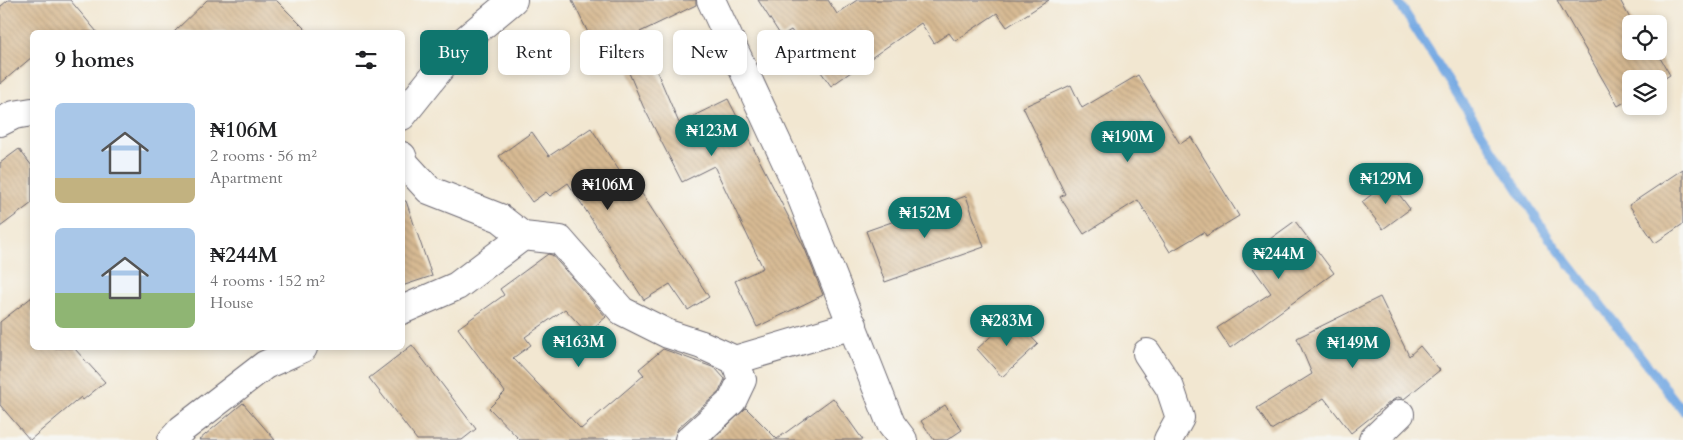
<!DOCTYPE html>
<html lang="en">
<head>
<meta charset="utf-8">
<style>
	body { margin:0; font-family:Cardo,serif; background:#f6f6f6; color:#202124; height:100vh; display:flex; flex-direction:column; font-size:19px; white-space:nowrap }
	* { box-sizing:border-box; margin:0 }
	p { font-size:16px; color:#757577 }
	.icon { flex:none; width:28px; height:28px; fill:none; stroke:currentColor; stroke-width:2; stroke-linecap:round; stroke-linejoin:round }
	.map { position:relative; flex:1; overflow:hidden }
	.details { position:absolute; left:30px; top:30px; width:375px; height:320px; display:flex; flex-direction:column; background:#fff; border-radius:8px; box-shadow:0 2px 8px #0003 }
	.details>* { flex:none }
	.hud { position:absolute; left:420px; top:30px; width:475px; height:45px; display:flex; gap:10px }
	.controls { position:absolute; left:1622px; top:15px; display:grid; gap:10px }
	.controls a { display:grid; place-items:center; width:45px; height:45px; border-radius:8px; background:#fff; box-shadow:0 2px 8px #0003; font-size:25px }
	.price { position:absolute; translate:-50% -42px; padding:0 11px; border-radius:18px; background:#0f766e; color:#fff; font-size:16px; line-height:32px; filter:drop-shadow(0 1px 2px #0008) }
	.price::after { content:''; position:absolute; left:50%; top:30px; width:15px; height:11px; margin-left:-8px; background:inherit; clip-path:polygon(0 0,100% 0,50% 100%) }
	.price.active { background:#222; color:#fff }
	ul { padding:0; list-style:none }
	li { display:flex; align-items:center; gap:15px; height:125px; padding:0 25px }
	li span { display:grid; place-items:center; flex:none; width:140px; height:100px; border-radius:8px; color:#555 }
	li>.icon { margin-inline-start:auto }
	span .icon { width:60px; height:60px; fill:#fffc; stroke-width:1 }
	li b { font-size:21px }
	h2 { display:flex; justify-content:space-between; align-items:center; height:60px; padding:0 25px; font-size:21px }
	.pill { padding:0 18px; border-radius:8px; background:#fff; box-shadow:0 2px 8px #0003; font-size:18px; line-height:45px }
	.pill.active { background:#0f766e; color:#fff }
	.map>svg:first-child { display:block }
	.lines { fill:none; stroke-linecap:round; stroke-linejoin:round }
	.stream { stroke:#77aae3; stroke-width:9 }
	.building { fill:url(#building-back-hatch) }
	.minor-casing { stroke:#6b6770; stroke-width:30 }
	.minor { stroke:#fff; stroke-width:28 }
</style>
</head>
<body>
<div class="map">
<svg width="1683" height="440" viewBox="0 0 1683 440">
	<defs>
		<pattern id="building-back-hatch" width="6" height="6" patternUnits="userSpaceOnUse" patternTransform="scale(1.25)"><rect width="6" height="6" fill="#d7ba93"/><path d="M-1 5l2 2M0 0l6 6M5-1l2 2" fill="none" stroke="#b8a080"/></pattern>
	</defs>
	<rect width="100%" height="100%" fill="#f6f6f2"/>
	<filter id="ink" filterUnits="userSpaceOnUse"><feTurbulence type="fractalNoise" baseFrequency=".02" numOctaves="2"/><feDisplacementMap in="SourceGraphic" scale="10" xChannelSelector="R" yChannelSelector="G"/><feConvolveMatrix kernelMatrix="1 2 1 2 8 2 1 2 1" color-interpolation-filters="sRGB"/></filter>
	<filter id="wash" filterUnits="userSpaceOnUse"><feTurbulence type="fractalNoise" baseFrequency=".0096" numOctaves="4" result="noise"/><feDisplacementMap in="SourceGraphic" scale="20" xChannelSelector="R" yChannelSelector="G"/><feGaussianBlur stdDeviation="1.12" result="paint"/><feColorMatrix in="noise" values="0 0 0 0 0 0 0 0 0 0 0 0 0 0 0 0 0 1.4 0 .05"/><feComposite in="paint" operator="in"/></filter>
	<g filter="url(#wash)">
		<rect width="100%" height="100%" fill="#f2e7d1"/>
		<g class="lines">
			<path class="stream" d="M 1397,0 L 1549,238 L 1683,411"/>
		</g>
		<g id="blocks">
			<g class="building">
				<path d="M 8,0 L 70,0 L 97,32 L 32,32 L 32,57 L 0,84 L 0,7 Z"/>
				<path d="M 207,0 L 276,0 L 308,32 L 174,32 Z"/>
				<path d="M 572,0 L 696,0 L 696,5 L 640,32 L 679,123 L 728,99 L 805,249 L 823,295 L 757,327 L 735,281 L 763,268 L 714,166 L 682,182 L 643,106 L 616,42 L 597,51 Z"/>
				<path d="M 758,0 L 828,0 L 837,14 L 857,0 L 1049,0 L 1007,27 L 997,13 L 955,41 L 949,33 L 934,43 L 921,23 L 831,86 L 791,30 L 781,36 Z"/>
				<path d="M 1557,0 L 1620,0 L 1633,24 L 1631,51 L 1656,51 L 1670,75 L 1659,82 L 1659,79 L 1631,79 L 1631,98 L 1618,106 Z"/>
				<path d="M 1138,75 L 1180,144 L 1191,137 L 1239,216 L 1206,236 L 1204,232 L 1170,252 L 1138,200 L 1084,234 L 1060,197 L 1065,194 L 1023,107 L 1071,85 L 1082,108 Z"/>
				<path d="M 591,128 L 628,184 L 633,180 L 709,297 L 688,310 L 670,284 L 644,300 L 568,183 L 550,196 L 546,192 L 532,202 L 499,156 L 532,132 L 549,156 Z"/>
				<path d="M 19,149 L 32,166 L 32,203 L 0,227 L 0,163 Z"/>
				<path d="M 1683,169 L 1683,224 L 1655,243 L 1629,205 Z"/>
				<path d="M 1389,181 L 1410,209 L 1383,229 L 1362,202 Z"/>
				<path d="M 966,196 L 984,247 L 885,282 L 866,231 Z"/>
				<path d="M 402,201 L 406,201 L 432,276 L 402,286 Z"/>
				<path d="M 1295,221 L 1334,273 L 1230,348 L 1217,328 L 1271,293 L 1245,257 Z"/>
				<path d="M 548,254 L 552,255 L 606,317 L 587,333 L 565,309 L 525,337 L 531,345 L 513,358 L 581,429 L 644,375 L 639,369 L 663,349 L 715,368 L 725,379 L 719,392 L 678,428 L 674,440 L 520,440 L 489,408 L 505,392 L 458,328 L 504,295 L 500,289 Z"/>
				<path d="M 32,297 L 32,348 L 74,348 L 105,382 L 83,400 L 81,397 L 30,440 L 0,405 L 0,322 Z"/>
				<path d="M 1380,297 L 1409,356 L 1420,346 L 1440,370 L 1404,399 L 1398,397 L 1390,402 L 1351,433 L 1324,398 L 1271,430 L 1257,408 L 1312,374 L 1297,338 Z"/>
				<path d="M 1012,317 L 1038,344 L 1002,377 L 977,349 Z"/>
				<path d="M 412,345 L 476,429 L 462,440 L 417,440 L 369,378 Z"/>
				<path d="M 833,398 L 863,440 L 712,440 L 746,408 L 777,439 Z"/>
				<path d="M 243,403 L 275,440 L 199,440 Z"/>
				<path d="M 945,405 L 962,430 L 947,440 L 934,440 L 921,421 Z"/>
			</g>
		</g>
	</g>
	<g filter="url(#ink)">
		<use href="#blocks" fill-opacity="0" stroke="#6b6770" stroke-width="1"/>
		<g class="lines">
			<g class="minor-casing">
				<g id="minor">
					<path d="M 711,0 L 795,181 L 891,424 L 903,440"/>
					<path d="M 402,116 L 458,46 L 513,0"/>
					<path d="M 0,122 L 14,115 L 32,112"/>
					<path d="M 402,156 L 405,164 L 429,190 L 500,218 L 523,236 L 560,240 L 622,311 L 668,334 L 702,345 L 735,360 L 853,325"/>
					<path d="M 402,310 L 457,286 L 523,236"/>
					<path d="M 1147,353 L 1170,388 L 1180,418 L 1168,440"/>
					<path d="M 172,440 L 182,429 L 265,365 L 303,348"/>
					<path d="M 689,440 L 732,401 L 742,380 L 735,360"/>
					<path d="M 1373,440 L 1400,414"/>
				</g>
			</g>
			<use href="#minor" class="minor"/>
		</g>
	</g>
</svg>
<div class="controls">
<a><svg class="icon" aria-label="locate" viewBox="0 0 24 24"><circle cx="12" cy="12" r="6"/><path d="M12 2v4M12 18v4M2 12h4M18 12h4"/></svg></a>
<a><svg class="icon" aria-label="layers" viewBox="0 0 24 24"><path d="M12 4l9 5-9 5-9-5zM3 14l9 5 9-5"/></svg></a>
</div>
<b class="price" style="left:712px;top:157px">₦123M</b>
<b class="price" style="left:1128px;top:163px">₦190M</b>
<b class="price" style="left:1386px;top:205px">₦129M</b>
<b class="price active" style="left:608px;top:211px">₦106M</b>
<b class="price" style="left:925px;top:239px">₦152M</b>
<b class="price" style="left:1279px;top:280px">₦244M</b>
<b class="price" style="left:1007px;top:347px">₦283M</b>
<b class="price" style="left:579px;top:368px">₦163M</b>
<b class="price" style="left:1353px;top:369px">₦149M</b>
<div class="hud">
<a class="pill active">Buy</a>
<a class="pill">Rent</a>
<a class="pill">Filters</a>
<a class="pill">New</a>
<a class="pill">Apartment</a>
</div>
<section class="details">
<h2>9 homes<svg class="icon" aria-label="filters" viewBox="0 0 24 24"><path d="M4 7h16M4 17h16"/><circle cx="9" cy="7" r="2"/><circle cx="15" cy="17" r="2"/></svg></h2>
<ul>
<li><span style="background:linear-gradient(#a9c7e8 75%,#c2b280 0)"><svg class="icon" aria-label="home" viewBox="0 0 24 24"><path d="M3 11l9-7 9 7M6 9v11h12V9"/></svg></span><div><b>₦106M</b><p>2 rooms · 56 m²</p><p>Apartment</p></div></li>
<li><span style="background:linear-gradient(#a9c7e8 65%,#8fb573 0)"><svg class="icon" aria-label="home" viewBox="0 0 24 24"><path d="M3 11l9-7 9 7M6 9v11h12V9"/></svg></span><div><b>₦244M</b><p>4 rooms · 152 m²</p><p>House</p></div></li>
</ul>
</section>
</div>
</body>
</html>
